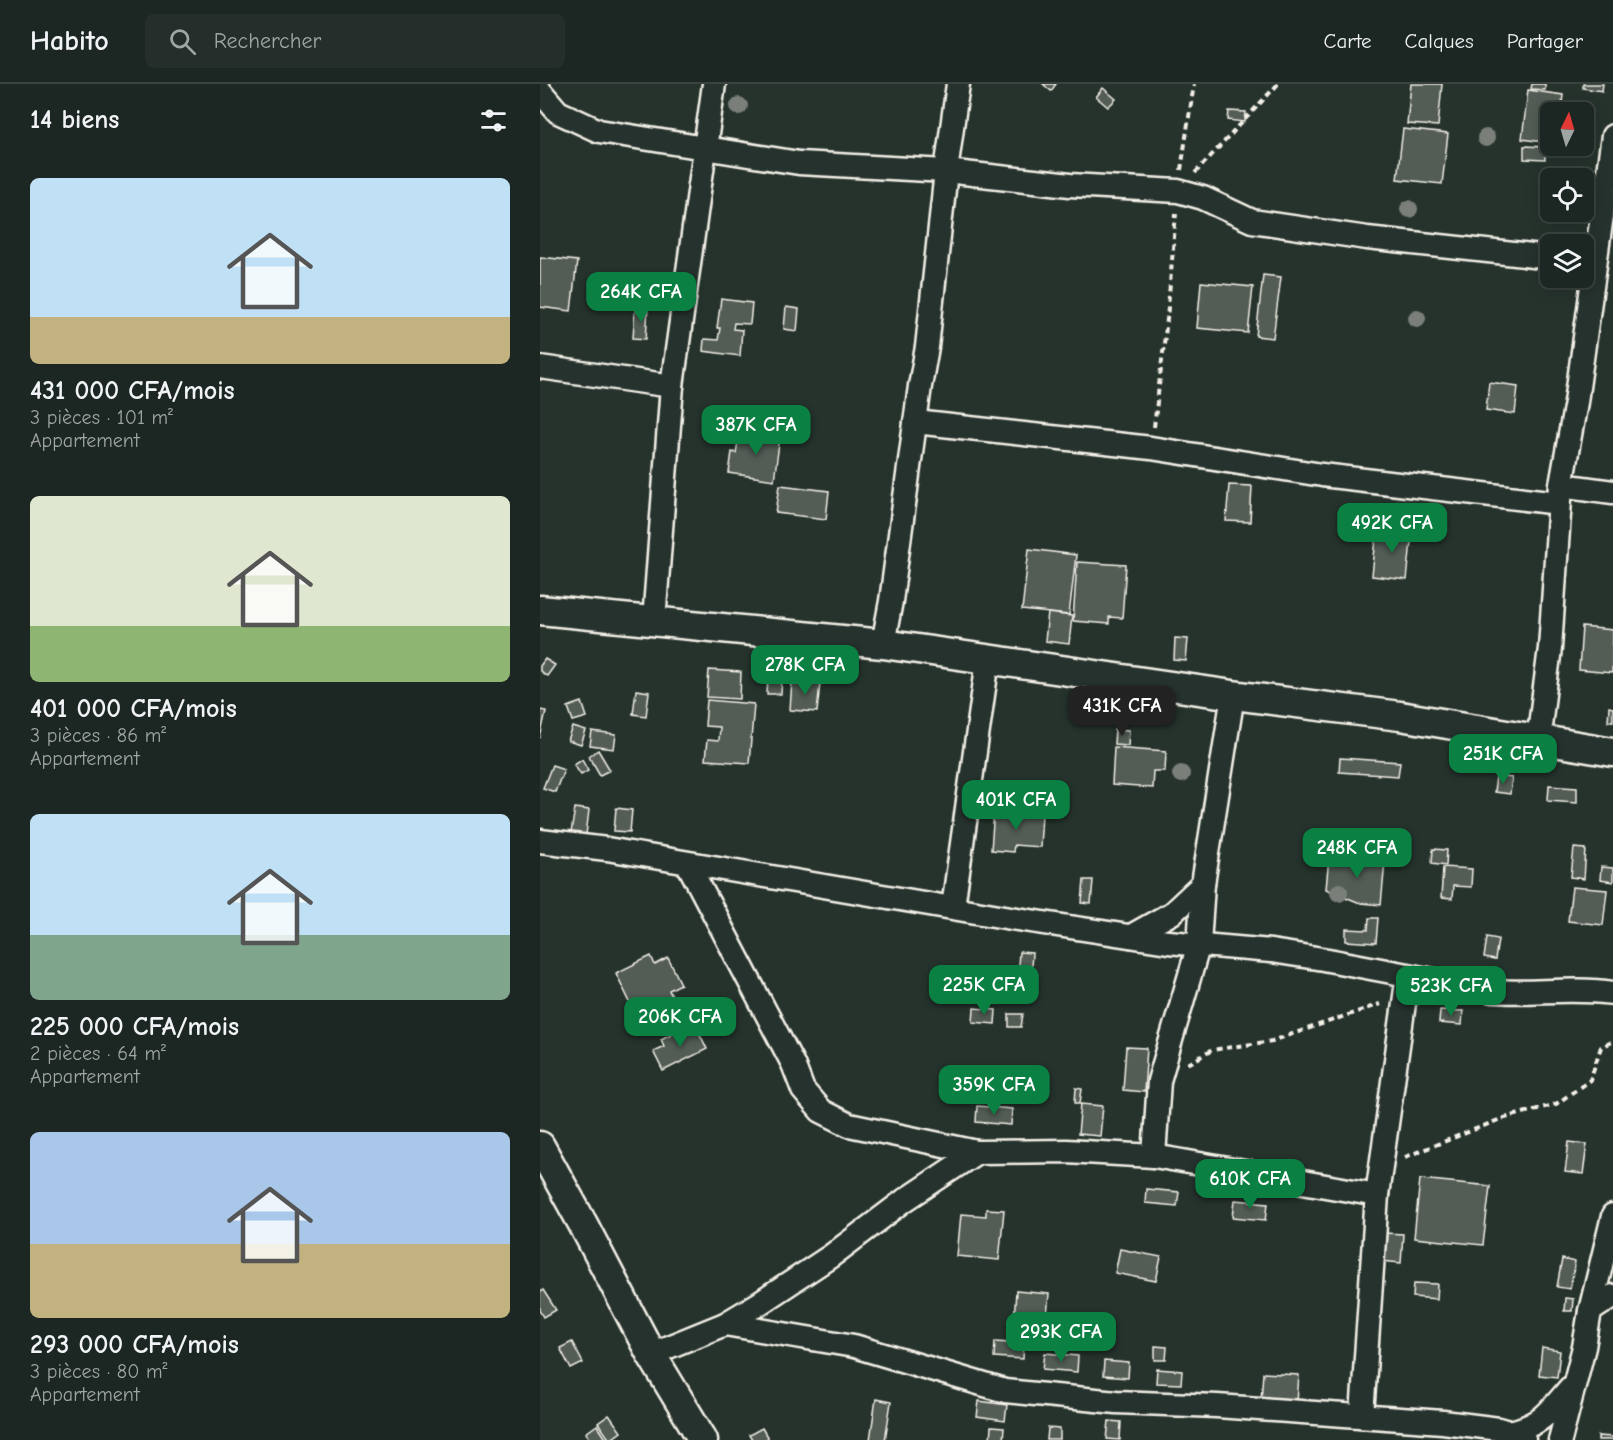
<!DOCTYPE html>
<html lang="fr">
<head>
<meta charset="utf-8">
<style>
	body { margin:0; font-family:"Comic Neue",sans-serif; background:#252e2a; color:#f1f3f6; height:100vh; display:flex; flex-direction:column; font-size:22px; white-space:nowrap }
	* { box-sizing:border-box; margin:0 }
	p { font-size:20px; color:#a0a5a5 }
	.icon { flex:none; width:33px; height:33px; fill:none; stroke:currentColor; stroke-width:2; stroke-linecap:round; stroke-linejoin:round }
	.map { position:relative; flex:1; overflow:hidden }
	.panel { display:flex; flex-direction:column; background:#1c2622; width:540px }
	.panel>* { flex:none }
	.needle { width:39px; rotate:5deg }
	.fabs { position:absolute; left:1000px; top:18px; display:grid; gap:12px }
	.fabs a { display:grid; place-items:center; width:54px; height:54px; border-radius:9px; background:#1c2622; box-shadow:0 3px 15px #0003,0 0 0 2px #3a4340; font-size:30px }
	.price { position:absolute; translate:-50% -51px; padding:0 14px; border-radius:12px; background:#0b8043; color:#fff; font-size:20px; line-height:39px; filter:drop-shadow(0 2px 3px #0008) }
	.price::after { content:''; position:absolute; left:50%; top:36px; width:18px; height:14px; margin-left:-9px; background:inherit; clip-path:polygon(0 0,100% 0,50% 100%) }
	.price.on { background:#222; color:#fff }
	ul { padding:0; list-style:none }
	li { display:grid; align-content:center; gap:12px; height:318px; padding:0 30px }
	li span { display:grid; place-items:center; height:186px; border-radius:9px; color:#555 }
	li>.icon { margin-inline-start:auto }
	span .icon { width:108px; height:108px; fill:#fffc; stroke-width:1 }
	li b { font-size:26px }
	h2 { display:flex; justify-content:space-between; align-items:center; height:72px; padding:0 30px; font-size:26px }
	header { display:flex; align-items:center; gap:36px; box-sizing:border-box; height:84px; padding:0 30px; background:#1c2622; border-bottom:2px solid #3a4340 }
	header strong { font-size:28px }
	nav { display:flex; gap:33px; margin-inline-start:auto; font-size:21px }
	.search { width:420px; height:54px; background:#252e2a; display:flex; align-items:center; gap:15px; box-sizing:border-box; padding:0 21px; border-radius:9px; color:#a0a5a5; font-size:22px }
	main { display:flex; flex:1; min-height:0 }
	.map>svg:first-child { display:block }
	.building { fill:#525c55; stroke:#f4f1e8; stroke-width:1.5 }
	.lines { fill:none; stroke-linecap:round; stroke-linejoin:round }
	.minor-casing { stroke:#f4f1e8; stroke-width:27 }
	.tertiary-casing { stroke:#f4f1e8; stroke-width:33 }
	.path { stroke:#f4f1e8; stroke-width:4; stroke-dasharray:6 4.5; stroke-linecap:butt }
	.minor { stroke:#26332d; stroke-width:22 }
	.tertiary { stroke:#26332d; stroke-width:28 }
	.tree { fill:#7a8079 }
</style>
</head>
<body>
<header>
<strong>Habito</strong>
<div class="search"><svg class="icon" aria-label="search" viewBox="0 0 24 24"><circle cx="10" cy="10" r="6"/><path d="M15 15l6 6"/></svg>Rechercher</div>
<nav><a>Carte</a><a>Calques</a><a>Partager</a></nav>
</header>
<main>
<section class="panel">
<h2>14 biens<svg class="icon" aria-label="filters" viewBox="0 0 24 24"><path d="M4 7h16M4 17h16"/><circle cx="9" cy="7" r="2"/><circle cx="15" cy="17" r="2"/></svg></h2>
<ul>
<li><span style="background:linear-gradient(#bfe0f5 75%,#c2b280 0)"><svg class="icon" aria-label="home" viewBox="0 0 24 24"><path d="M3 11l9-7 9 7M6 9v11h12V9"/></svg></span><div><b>431 000 CFA/mois</b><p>3 pièces · 101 m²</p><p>Appartement</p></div></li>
<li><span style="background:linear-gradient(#dfe7d0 70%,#8fb573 0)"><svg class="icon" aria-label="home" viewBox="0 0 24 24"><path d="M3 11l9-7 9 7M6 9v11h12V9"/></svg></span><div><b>401 000 CFA/mois</b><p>3 pièces · 86 m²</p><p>Appartement</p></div></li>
<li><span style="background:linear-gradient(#bfe0f5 65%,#7fa58c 0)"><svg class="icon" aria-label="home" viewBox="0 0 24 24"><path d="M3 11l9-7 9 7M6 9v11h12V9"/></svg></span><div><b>225 000 CFA/mois</b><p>2 pièces · 64 m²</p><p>Appartement</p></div></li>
<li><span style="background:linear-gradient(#a9c7e8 60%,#c2b280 0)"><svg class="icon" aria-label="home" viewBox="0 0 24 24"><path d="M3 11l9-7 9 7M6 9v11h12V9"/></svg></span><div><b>293 000 CFA/mois</b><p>3 pièces · 80 m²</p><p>Appartement</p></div></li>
</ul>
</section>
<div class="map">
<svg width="1073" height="1356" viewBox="0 0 1073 1356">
	<rect width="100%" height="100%" fill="#26332d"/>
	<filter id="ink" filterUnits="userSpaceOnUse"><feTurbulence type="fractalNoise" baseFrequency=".0167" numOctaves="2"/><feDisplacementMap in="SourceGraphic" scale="12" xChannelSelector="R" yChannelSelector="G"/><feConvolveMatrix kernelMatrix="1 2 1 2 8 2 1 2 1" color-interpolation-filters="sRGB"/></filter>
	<g filter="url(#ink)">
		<g class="building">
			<path d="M 503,0 L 516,0 L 511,7 Z"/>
			<path d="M 871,0 L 902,0 L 898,42 L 867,40 Z"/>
			<path d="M 992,0 L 1005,0 L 1005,6 L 991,5 Z"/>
			<path d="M 1043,0 L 1063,0 L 1062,7 L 1043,4 Z"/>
			<path d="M 563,4 L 576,15 L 568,23 L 556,13 Z"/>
			<path d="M 988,6 L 1023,11 L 1021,28 L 1011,28 L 1011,59 L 982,55 Z"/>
			<path d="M 689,27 L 706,28 L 705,38 L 688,36 Z"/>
			<path d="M 863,45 L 908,50 L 902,100 L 857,95 Z"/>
			<path d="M 984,62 L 1005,63 L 1005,76 L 984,75 Z"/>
			<path d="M 0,173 L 37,177 L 31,227 L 0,223 Z"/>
			<path d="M 723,191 L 741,193 L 733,254 L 716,252 Z"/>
			<path d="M 661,198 L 713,203 L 708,249 L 657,244 Z"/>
			<path d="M 181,215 L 212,219 L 210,240 L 194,239 L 193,245 L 202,246 L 200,272 L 163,267 L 164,255 L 178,256 L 180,244 L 177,244 Z"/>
			<path d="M 95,223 L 108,224 L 106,255 L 93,254 Z"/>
			<path d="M 246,223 L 259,225 L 257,247 L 244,245 Z"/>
			<path d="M 949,298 L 978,302 L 975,330 L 946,326 Z"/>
			<path d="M 200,347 L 240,353 L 234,396 L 189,389 L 192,368 L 196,369 Z"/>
			<path d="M 240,401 L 289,407 L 286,435 L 236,429 Z"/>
			<path d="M 689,401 L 712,402 L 710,438 L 686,437 Z"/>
			<path d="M 837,445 L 872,448 L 867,496 L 832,492 Z"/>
			<path d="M 489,465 L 536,471 L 529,531 L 482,526 Z"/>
			<path d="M 537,478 L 586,481 L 582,534 L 569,533 L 569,540 L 533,537 Z"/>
			<path d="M 508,529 L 532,532 L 529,560 L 505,557 Z"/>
			<path d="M 1042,543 L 1073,546 L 1072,589 L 1039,586 Z"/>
			<path d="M 635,554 L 648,555 L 646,577 L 634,576 Z"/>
			<path d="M 5,575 L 15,581 L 7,592 L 0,587 L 0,582 Z"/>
			<path d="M 169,586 L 201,588 L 200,615 L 167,613 Z"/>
			<path d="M 228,593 L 242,594 L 241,610 L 227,610 Z"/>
			<path d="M 252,597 L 280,599 L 277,628 L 250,626 Z"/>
			<path d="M 96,606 L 109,608 L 106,632 L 93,630 Z"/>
			<path d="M 167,616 L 214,620 L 209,679 L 165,676 L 167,656 L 178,657 L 179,643 L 165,642 Z"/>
			<path d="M 42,618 L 47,633 L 33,637 L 28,623 Z"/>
			<path d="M 1069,623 L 1073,624 L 1073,637 L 1068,637 Z"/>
			<path d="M 0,626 L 6,627 L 0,654 Z"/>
			<path d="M 33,643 L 46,647 L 41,661 L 28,657 Z"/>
			<path d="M 575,645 L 589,646 L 588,661 L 574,660 Z"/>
			<path d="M 52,648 L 76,651 L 74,665 L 50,662 Z"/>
			<path d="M 574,663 L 626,667 L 625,687 L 613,687 L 612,704 L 572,701 Z"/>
			<path d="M 58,666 L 70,686 L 60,691 L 49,672 Z"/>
			<path d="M 800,674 L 860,678 L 858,692 L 799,688 Z"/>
			<path d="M 42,675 L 48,686 L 41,690 L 34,680 Z"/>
			<path d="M 12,681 L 24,685 L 15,708 L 3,704 Z"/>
			<path d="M 956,692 L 972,694 L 970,710 L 954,708 Z"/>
			<path d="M 1009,701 L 1037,703 L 1037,718 L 1008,716 Z"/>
			<path d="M 35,724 L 49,726 L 46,751 L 31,749 Z"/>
			<path d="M 76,724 L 92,726 L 90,748 L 74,747 Z"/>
			<path d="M 454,727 L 502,730 L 500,763 L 474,761 L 473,768 L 451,766 Z"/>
			<path d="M 1034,764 L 1046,765 L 1044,795 L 1031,793 Z"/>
			<path d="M 893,765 L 907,766 L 906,781 L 892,779 Z"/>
			<path d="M 789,773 L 845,777 L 841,821 L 820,819 L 786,805 Z"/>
			<path d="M 903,783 L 932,785 L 931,803 L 913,802 L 912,815 L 901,814 Z"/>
			<path d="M 1061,783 L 1073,784 L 1073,798 L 1060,796 Z"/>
			<path d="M 544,796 L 553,796 L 551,820 L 542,819 Z"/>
			<path d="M 1032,803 L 1067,806 L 1063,841 L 1028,837 Z"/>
			<path d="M 829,834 L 838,834 L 836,859 L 806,857 L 806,845 L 828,846 Z"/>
			<path d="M 947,853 L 958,855 L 955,876 L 944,874 Z"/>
			<path d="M 479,868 L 492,869 L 491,883 L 478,882 Z"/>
			<path d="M 111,872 L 115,881 L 128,874 L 141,900 L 129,906 L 134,917 L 98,935 L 76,889 Z"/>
			<path d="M 434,924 L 456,926 L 455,940 L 433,938 Z"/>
			<path d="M 900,926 L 923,927 L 922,941 L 899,939 Z"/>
			<path d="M 469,930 L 483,930 L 481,943 L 469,943 Z"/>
			<path d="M 156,942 L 167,965 L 123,987 L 113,967 L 124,962 L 121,955 L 143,944 L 145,947 Z"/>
			<path d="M 586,963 L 607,964 L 604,1008 L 583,1006 Z"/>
			<path d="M 536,1004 L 542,1005 L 540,1019 L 535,1019 Z"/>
			<path d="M 541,1020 L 563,1022 L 560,1052 L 538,1050 Z"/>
			<path d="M 437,1022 L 472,1025 L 471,1041 L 436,1038 Z"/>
			<path d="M 1029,1058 L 1047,1060 L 1043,1090 L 1025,1088 Z"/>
			<path d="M 880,1095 L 950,1102 L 943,1161 L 874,1154 Z"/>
			<path d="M 606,1105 L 639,1108 L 637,1122 L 605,1119 Z"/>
			<path d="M 695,1116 L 728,1119 L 726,1136 L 693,1133 Z"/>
			<path d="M 446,1125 L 464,1126 L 459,1176 L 417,1172 L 421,1130 L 446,1132 Z"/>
			<path d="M 843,1149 L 863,1150 L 861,1179 L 841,1177 Z"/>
			<path d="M 580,1165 L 621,1173 L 616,1197 L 575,1189 Z"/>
			<path d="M 1022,1175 L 1035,1178 L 1030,1205 L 1017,1203 Z"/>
			<path d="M 874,1199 L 898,1200 L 897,1215 L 873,1213 Z"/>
			<path d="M 3,1206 L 16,1226 L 4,1233 L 0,1226 L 0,1208 Z"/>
			<path d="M 476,1207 L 509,1210 L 505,1254 L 473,1252 Z"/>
			<path d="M 1025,1214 L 1033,1215 L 1032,1227 L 1024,1227 Z"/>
			<path d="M 455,1257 L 484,1259 L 483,1275 L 454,1273 Z"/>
			<path d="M 32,1258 L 43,1279 L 31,1285 L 20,1264 Z"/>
			<path d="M 615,1262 L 627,1263 L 626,1276 L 615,1276 Z"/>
			<path d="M 1002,1264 L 1020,1267 L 1017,1293 L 999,1291 Z"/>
			<path d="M 505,1269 L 538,1272 L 537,1288 L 503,1285 Z"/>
			<path d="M 564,1277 L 589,1279 L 588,1294 L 563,1292 Z"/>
			<path d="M 617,1285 L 642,1287 L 641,1300 L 616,1299 Z"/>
			<path d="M 723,1289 L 759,1291 L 757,1318 L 721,1316 Z"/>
			<path d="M 336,1315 L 351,1318 L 345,1356 L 330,1356 Z"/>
			<path d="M 439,1317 L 467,1321 L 465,1337 L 437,1333 Z"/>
			<path d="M 69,1331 L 81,1348 L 70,1356 L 58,1339 Z"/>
			<path d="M 569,1337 L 581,1338 L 580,1356 L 567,1355 Z"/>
			<path d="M 57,1341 L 67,1356 L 51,1356 L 46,1349 Z"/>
			<path d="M 451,1343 L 464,1344 L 463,1356 L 450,1356 Z"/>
			<path d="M 222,1344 L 229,1356 L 212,1356 L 209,1351 Z"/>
			<path d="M 508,1344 L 520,1345 L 520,1356 L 507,1356 Z"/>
			<path d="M 1058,1352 L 1073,1353 L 1073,1356 L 1058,1356 Z"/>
		</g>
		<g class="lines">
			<g class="minor-casing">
				<g id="minor">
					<path d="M 0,7 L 18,28 L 59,47 L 259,79 L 406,87 L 530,101 L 638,107 L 663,114 L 712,137 L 827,154 L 1011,174"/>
					<path d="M 0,283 L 132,302"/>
					<path d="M 375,338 L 611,364 L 782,391 L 1019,419"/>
					<path d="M 1021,401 L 1073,408"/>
					<path d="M 114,537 L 132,302 L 174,0"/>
					<path d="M 343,560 L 351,517 L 380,302 L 387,263 L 406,87 L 418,0"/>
					<path d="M 998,657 L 1010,564 L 1021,401 L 1036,318 L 1073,52"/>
					<path d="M 0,757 L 67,765 L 471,834 L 628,858 L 731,867 L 783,875 L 952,907 C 992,910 1033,903 1073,909"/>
					<path d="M 148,780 L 253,980 L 263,1006 L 281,1027 L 309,1041 L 437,1068 L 526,1067 L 614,1072 L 837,1111"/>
					<path d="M 413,823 L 448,576"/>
					<path d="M 591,852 L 632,829 L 663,800"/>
					<path d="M 614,1072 L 619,997 L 659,860 L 663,800 L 693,611"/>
					<path d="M 1050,1227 L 1073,1212"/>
					<path d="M 185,1240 L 314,1262 L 465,1307 L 576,1318 L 677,1322 L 903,1338 L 959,1345 L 970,1348 L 984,1356"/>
					<path d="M 111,1270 L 185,1240 L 220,1219 L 291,1172 L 365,1116 L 437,1068"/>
					<path d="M 822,1332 L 837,1111 L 868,891"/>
					<path d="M 970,1348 C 1003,1340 1009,1328 1030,1304"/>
					<path d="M 1020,1356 L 1044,1263 L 1050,1227 L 1073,1132"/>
				</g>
			</g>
			<g class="tertiary-casing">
				<g id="tertiary">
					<path d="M 0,526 L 343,560 L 693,611 L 860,632 L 1073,668"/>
					<path d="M 0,1062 L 44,1142 L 111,1270 L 163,1356"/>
				</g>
			</g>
			<g class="path">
				<path d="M 641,86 L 654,0"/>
				<path d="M 655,89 L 738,0"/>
				<path d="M 614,343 L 627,235 L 636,129"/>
				<path d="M 648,980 L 672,966 L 732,957 L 840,920"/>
				<path d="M 865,1073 L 961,1035 L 1016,1020 L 1050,996 L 1061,963 L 1073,957"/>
			</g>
			<use href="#minor" class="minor"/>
			<use href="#tertiary" class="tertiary"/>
		</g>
		<g class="tree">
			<circle cx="199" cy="22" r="9"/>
			<circle cx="946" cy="54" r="9"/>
			<circle cx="869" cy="125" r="9"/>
			<circle cx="877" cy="234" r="9"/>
			<circle cx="641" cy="690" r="9"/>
			<circle cx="799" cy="808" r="9"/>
		</g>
	</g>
</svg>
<div class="fabs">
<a><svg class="needle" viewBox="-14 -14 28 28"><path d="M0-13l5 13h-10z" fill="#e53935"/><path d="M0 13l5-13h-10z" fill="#a0a5a5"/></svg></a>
<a><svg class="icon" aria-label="locate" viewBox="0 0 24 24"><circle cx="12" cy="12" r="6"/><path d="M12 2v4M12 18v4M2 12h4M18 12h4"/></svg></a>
<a><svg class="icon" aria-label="layers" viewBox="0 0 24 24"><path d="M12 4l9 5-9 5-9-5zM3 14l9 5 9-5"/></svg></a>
</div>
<b class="price" style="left:101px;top:239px">264K CFA</b>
<b class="price" style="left:216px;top:372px">387K CFA</b>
<b class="price" style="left:852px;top:470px">492K CFA</b>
<b class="price" style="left:265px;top:612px">278K CFA</b>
<b class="price on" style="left:582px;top:653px">431K CFA</b>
<b class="price" style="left:963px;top:701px">251K CFA</b>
<b class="price" style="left:476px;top:747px">401K CFA</b>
<b class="price" style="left:817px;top:795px">248K CFA</b>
<b class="price" style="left:444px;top:932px">225K CFA</b>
<b class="price" style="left:911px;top:933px">523K CFA</b>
<b class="price" style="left:140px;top:964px">206K CFA</b>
<b class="price" style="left:454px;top:1032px">359K CFA</b>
<b class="price" style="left:710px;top:1126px">610K CFA</b>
<b class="price" style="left:521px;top:1279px">293K CFA</b>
</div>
</main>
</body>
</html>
